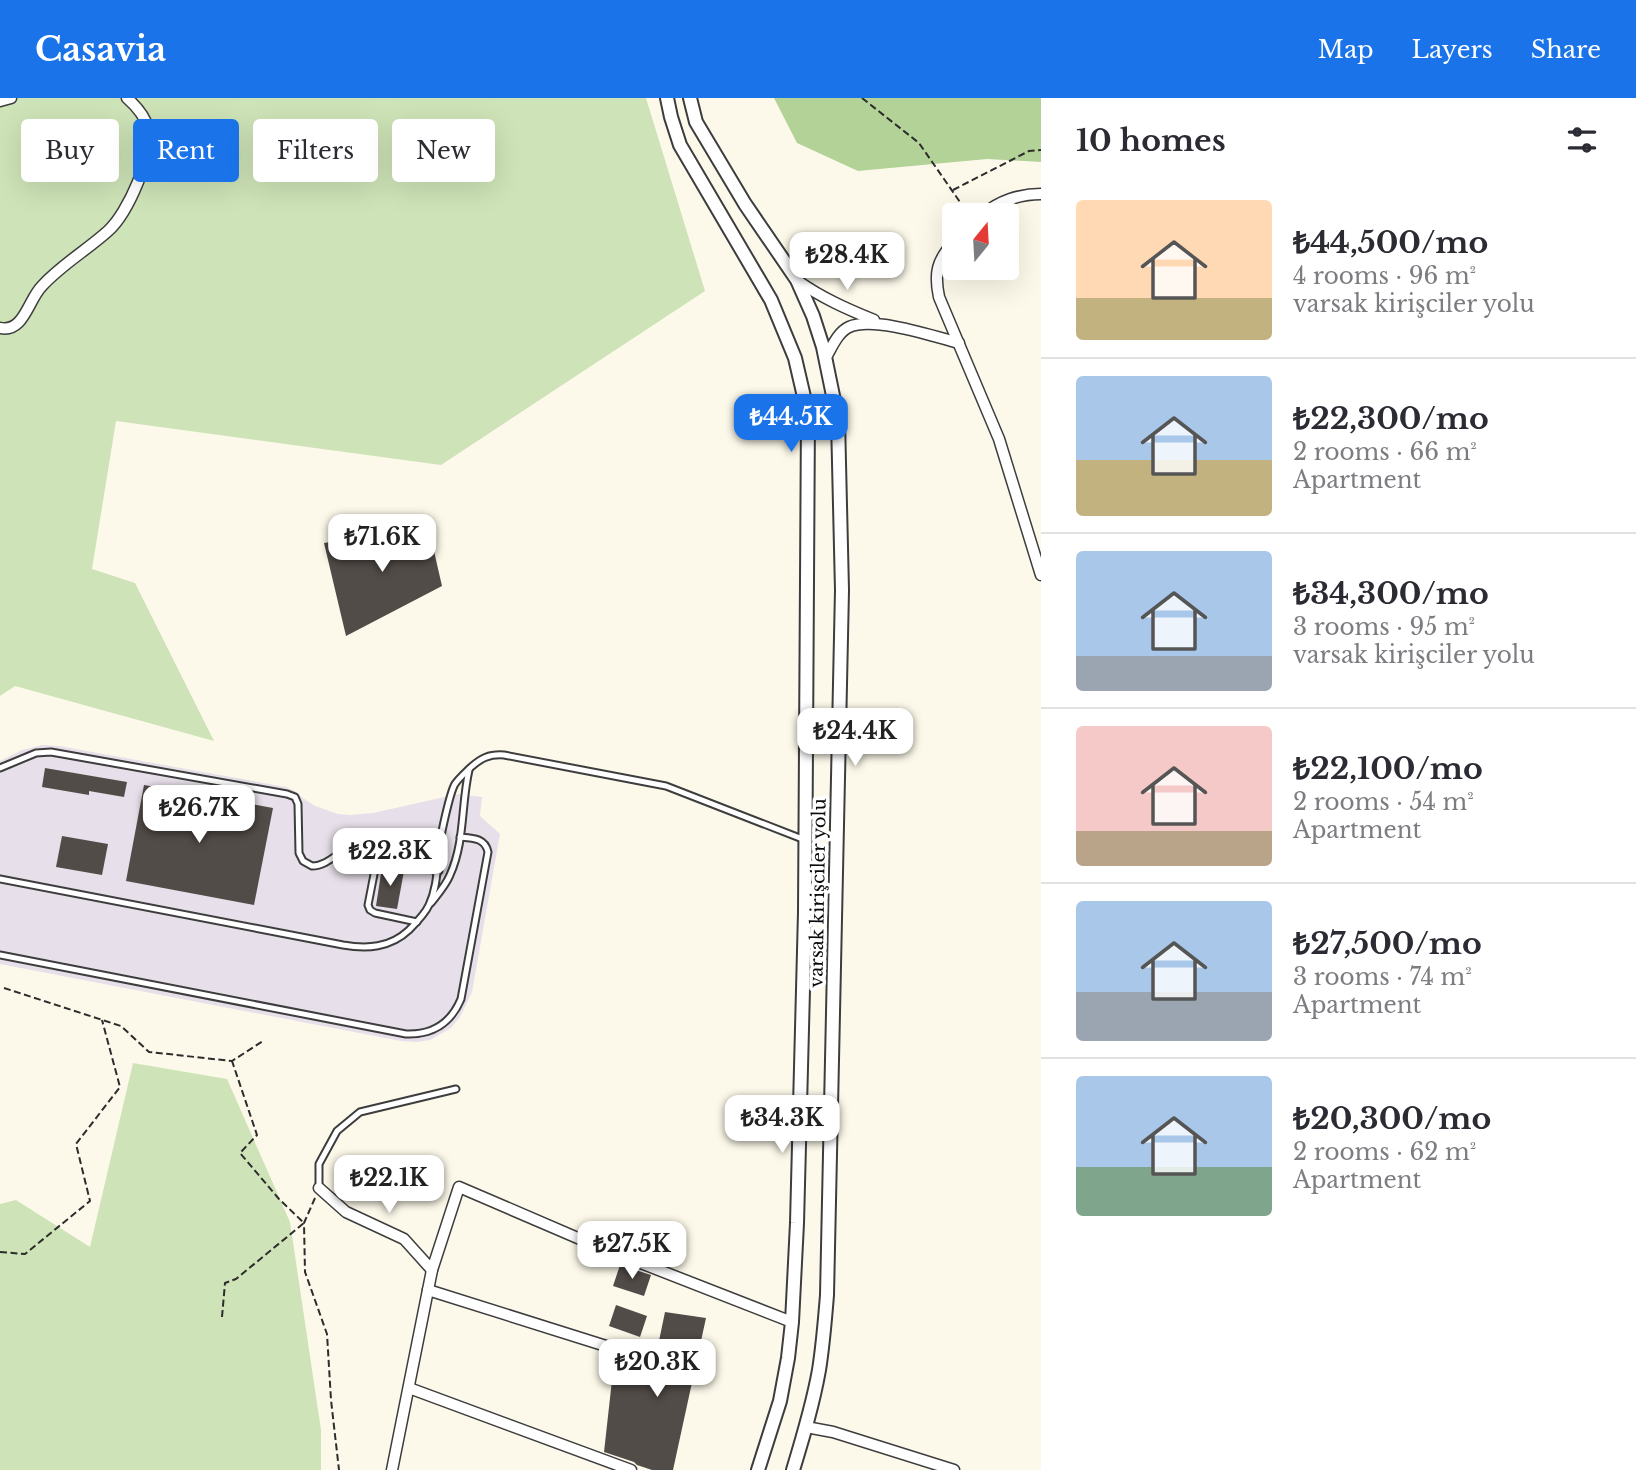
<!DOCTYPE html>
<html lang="en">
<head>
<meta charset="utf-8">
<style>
	body { margin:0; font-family:"Libre Baskerville",serif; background:#f7f7f7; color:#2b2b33; height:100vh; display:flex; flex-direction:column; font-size:26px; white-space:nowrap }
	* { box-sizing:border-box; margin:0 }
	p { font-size:23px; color:#7c7c81 }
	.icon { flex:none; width:38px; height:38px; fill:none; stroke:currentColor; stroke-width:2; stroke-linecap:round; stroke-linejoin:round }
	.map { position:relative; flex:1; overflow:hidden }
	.sheet { display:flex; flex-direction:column; background:#fff; width:595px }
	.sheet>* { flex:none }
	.guide { position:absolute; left:21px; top:21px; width:665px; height:63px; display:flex; gap:14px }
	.needle { width:46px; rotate:18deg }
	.tools { position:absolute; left:942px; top:105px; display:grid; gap:14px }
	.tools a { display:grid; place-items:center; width:77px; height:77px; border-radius:7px; background:#fff; box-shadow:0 7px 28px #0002; font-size:35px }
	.price { position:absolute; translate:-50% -60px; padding:0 16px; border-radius:14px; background:#fff; color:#222; font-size:23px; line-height:46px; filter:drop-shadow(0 2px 4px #0008) }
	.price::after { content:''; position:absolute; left:50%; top:42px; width:21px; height:16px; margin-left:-10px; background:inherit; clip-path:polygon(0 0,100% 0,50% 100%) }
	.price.on { background:#1a73e8; color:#fff }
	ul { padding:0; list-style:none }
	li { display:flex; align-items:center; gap:21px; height:175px; padding:0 35px }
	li+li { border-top:2px solid #e1e1e2 }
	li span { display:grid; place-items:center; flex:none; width:196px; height:140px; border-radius:7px; color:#555 }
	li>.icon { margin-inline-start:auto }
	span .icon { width:84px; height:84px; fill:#fffc; stroke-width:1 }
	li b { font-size:30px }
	h2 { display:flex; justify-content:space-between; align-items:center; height:84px; padding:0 35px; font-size:30px }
	.tag { padding:0 24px; border-radius:7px; background:#fff; box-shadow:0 7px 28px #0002; font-size:24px; line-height:63px }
	.tag.on { background:#1a73e8; color:#fff }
	header { display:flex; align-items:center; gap:42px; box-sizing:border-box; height:98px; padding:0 35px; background:#1a73e8; color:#fff }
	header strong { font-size:33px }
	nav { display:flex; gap:38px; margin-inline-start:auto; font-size:24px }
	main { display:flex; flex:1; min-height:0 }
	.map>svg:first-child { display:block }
	.industrial { fill:#e7dfe9 }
	.green { fill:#cee3b7 }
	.forest { fill:#b3d298 }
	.building { fill:#524c48 }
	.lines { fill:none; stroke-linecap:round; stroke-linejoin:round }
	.service-casing { stroke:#3d3d3d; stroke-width:9 }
	.minor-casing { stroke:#3d3d3d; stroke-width:13 }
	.tertiary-casing { stroke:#3d3d3d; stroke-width:16 }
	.path { stroke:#2c2c2c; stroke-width:2; stroke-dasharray:7 3.5; stroke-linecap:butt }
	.service { stroke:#fff; stroke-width:5 }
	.minor { stroke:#fff; stroke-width:10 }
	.tertiary { stroke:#fff; stroke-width:12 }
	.labels { text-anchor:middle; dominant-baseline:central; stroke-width:7; stroke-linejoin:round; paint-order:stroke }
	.street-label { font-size:18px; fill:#0a0a0a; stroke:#fff }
</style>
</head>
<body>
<header>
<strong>Casavia</strong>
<nav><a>Map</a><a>Layers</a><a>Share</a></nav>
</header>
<main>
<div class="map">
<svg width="1041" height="1372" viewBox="0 0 1041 1372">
	<rect width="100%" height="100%" fill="#fdf9ea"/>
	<path class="industrial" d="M 42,647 L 59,648 L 286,689 L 295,693 L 303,700 L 315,708 L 338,716 L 350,717 L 373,715 L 458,696 L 482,699 L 480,718 L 500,736 L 472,894 L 460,919 L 451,930 L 430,942 L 416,944 L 401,943 L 0,866 L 0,663 L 22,652 Z"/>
	<g class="green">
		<path d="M 0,0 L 646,0 L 705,193 L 441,367 L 116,323 L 92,471 L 135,485 L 214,643 L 15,588 L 0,598 Z"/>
		<path d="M 133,965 L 227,981 L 290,1124 L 321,1332 L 321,1372 L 0,1372 L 0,1106 L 16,1102 L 90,1149 Z"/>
	</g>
	<path class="forest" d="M 774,0 L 1041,0 L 1041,64 L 987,61 L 858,73 L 797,45 Z"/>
	<g class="building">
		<path d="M 428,427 L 442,488 L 346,538 L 324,445 L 394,435 Z"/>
		<path d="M 45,670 L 127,684 L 124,699 L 89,693 L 89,697 L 42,689 Z"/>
		<path d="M 144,687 L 273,710 L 254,807 L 126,783 Z"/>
		<path d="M 62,738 L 108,746 L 102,777 L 56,769 Z"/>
		<path d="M 382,769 L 404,773 L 397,811 L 376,808 Z"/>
		<path d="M 620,1167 L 651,1177 L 644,1198 L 613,1188 Z"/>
		<path d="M 616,1207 L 647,1218 L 640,1239 L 609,1228 Z"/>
		<path d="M 665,1214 L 706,1220 L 673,1372 L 652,1372 L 637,1367 L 634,1364 L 604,1354 L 612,1282 L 650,1286 Z"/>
	</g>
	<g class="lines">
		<g class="service-casing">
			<g id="service">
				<path d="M 0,670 L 36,655 L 51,654 L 287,696 L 295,699 L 298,706 L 299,755 L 303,763 L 312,768 C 327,768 338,754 351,748 C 378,735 411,747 439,752"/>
				<path d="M 0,781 L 343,847 C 367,851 390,850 409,832 C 416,825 425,816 429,807 C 437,790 437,772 439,754 C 439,743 450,694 455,686 C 459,680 465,675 470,670 C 481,660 489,656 504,657 L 666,688 L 805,742"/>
				<path d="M 431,805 C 438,796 446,787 450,777 C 465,744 461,707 469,672"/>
				<path d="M 417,824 L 375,815 L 370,812 L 368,807 L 376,766 L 383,763 L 439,773"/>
				<path d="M 0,857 L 406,936 C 432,937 451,925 461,901 L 488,754 C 485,740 473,740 460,739"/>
				<path d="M 319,1090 L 319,1066 L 337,1033 L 360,1014 L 456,991"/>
			</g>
		</g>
		<g class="minor-casing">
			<g id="minor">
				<path d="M 0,3 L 11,0"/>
				<path d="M 983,117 C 998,103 1020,96 1041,96"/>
				<path d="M 954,144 C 937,162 934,175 939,199 L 999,341 L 1041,477"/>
				<path d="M 798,183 C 822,200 847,211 874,222"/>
				<path d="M 0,230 C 24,235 28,202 42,188 C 61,167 87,152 108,133 C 128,115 154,56 148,30 C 145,18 136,8 127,0"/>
				<path d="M 826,259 C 832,249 838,234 849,229 C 873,218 933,238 959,245"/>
				<path d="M 319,1090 L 346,1114 L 404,1141 L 432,1172"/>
				<path d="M 428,1192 L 606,1248"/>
				<path d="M 409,1290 L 631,1372"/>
				<path d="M 806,1329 L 833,1334 L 954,1372"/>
				<path d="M 392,1372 L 432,1172 L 459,1089 L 587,1144 L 792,1224"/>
			</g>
		</g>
		<g class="tertiary-casing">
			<g id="tertiary">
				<path d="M 667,0 L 671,19 L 680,47 L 771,202 L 795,260 L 808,316 L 805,814 L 797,1125 L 792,1224 L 788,1260 L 780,1303 L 758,1372"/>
				<path d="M 690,0 L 696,24 L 745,106 L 797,182 L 813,218 L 823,249 L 838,322 L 842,492 L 827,1197 C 825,1222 823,1247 819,1272 C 813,1306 803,1339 793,1372"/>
			</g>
		</g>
		<g class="path">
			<path d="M 862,0 L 919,45 L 969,117"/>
			<path d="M 953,92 L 1029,53 L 1041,52"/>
			<path d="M 4,890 L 121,928 L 149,954 L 232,963 L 263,943"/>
			<path d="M 315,1100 L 304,1125 L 305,1174 L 327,1236 L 331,1302 L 339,1372"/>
			<path d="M 0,1154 L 25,1156 L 90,1103 L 76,1046 L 120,989 L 102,922"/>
			<path d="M 222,1219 L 225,1185 L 236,1181 L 304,1125 L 279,1101 L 240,1055 L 257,1037 L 232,963"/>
		</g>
		<use href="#service" class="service"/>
		<use href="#minor" class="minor"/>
		<use href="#tertiary" class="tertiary"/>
	</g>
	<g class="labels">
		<g class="street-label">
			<text transform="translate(818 795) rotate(-89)">varsak kirişciler yolu</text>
		</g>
	</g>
</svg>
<div class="tools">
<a><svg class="needle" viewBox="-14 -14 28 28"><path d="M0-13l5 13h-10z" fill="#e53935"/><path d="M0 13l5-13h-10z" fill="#7c7c81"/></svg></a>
</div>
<b class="price" style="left:847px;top:194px">₺28.4K</b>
<b class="price on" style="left:791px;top:356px">₺44.5K</b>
<b class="price" style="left:382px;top:476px">₺71.6K</b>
<b class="price" style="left:855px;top:670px">₺24.4K</b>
<b class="price" style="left:199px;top:747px">₺26.7K</b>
<b class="price" style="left:390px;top:790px">₺22.3K</b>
<b class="price" style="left:782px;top:1057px">₺34.3K</b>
<b class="price" style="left:389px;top:1117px">₺22.1K</b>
<b class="price" style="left:632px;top:1183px">₺27.5K</b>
<b class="price" style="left:657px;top:1301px">₺20.3K</b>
<div class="guide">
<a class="tag">Buy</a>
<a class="tag on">Rent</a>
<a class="tag">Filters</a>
<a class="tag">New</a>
</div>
</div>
<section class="sheet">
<h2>10 homes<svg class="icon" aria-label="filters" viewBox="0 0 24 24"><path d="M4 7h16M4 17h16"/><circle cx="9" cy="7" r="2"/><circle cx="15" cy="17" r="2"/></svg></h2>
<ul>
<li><span style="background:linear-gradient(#ffd9b3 70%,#c2b280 0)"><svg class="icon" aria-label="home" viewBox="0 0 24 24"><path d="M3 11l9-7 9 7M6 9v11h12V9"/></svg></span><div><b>₺44,500/mo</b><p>4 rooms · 96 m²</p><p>varsak kirişciler yolu</p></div></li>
<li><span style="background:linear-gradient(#a9c7e8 60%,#c2b280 0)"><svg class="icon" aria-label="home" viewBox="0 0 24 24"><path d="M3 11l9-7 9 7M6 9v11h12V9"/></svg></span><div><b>₺22,300/mo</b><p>2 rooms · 66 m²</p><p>Apartment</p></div></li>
<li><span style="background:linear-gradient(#a9c7e8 75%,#9aa5b1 0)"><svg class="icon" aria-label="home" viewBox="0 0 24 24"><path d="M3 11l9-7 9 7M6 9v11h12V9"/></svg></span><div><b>₺34,300/mo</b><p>3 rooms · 95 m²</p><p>varsak kirişciler yolu</p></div></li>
<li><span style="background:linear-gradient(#f6c9c9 75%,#b9a48a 0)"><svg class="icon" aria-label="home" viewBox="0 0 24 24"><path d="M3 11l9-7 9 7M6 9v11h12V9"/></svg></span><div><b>₺22,100/mo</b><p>2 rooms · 54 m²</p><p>Apartment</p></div></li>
<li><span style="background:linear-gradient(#a9c7e8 65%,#9aa5b1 0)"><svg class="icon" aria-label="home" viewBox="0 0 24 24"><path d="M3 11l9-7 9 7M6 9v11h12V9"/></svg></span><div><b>₺27,500/mo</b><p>3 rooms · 74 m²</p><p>Apartment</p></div></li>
<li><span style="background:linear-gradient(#a9c7e8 65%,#7fa58c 0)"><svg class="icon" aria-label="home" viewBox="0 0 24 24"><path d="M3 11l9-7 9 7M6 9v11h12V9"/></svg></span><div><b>₺20,300/mo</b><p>2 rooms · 62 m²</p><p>Apartment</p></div></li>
</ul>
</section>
</main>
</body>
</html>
